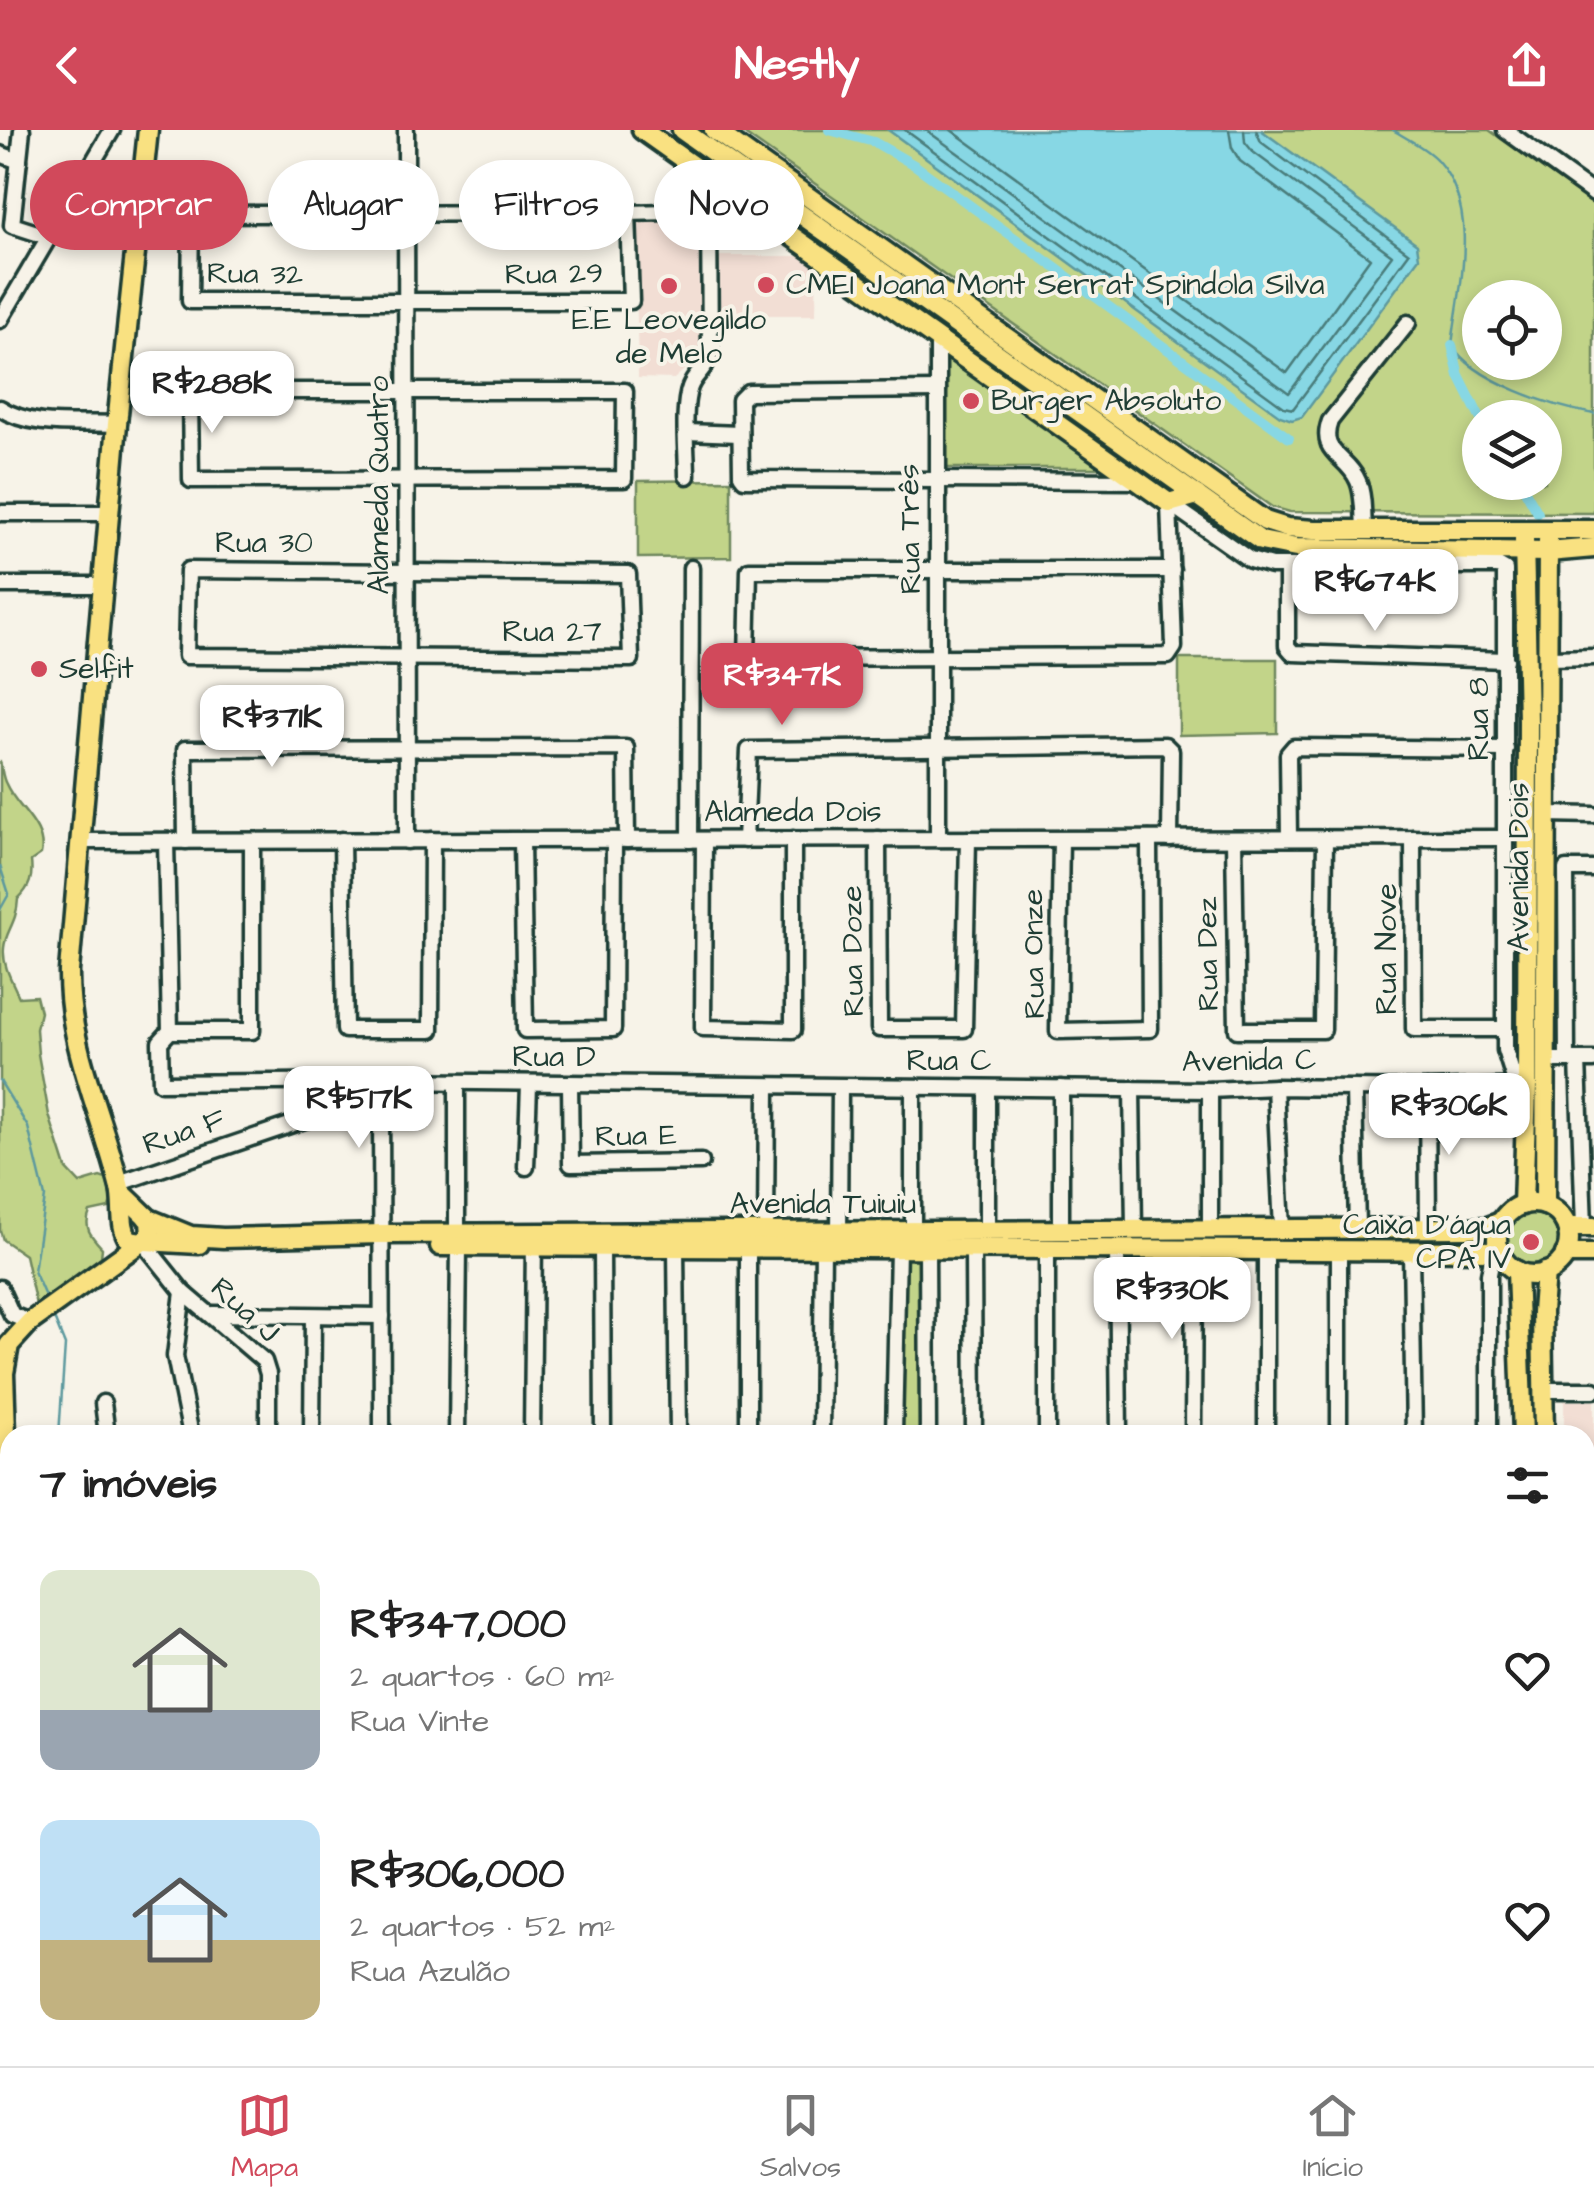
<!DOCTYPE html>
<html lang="pt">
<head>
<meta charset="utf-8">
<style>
	body { margin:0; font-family:"Architects Daughter",sans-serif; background:#f2f2f2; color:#222; height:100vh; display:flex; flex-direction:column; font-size:38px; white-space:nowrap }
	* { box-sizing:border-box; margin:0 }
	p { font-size:32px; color:#767676 }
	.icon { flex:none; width:55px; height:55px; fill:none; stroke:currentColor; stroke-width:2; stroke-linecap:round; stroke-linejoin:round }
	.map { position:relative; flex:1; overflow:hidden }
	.panel { position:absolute; left:0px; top:1295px; width:1595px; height:642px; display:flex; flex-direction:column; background:#fff; border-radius:30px 30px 0 0; box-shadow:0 5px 15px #0003 }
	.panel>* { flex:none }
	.banner { position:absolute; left:30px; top:30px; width:1000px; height:90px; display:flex; gap:20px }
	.buttons { position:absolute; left:1462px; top:150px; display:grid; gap:20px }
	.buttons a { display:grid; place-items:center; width:100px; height:100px; border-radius:50%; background:#fff; box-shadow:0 5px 15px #0003; font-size:50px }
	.price { position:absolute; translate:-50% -85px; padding:0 22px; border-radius:20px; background:#fff; color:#222; font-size:32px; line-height:65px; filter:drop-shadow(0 2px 5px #0008) }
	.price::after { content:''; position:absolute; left:50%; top:60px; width:30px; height:22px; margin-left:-15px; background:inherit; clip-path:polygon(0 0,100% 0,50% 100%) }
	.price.active { background:#d1495b; color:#fff }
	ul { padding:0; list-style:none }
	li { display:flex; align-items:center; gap:30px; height:250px; padding:0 40px }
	li span { display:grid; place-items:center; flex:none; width:280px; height:200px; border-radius:20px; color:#555 }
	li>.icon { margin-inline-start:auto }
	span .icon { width:120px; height:120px; fill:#fffc; stroke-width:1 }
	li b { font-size:42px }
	h2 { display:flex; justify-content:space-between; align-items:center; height:120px; padding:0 40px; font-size:42px }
	.pill { padding:0 35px; border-radius:45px; background:#fff; box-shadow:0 5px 15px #0003; font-size:35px; line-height:90px }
	.pill.active { background:#d1495b; color:#fff }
	header { display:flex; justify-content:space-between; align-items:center; height:130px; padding:0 40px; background:#d1495b; color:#fff; font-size:45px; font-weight:700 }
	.tab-bar { display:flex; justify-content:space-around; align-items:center; height:140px; border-top:2px solid #e0e0e0; background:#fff; font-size:28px; color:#767676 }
	.tab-bar a { display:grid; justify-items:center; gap:5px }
	.tab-bar .active { color:#d1495b }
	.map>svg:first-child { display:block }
	.built { fill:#f2ded4 }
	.green { fill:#c2d489; stroke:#70885e; stroke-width:2.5; fill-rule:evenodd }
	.water { fill:#87d7e4; stroke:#5d999e; stroke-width:2.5 }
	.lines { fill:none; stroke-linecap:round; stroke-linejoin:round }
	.shore { stroke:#497b7a; stroke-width:2.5 }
	.stream { stroke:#5d999e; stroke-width:2.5 }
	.canal { stroke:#87d7e4; stroke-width:10 }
	.minor-casing { stroke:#1f3d34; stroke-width:21 }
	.major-casing { stroke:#1f3d34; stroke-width:25 }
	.minor { stroke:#f7f3e8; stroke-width:14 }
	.major { stroke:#f9e181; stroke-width:18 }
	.poi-dot { fill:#d1495b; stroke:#f7f3e8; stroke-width:4 }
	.labels { text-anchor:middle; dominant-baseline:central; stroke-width:8; stroke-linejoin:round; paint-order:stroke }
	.street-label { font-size:30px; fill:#1f3d34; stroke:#f7f3e8 }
	.poi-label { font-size:30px; fill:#1f3d34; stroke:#f7f3e8; text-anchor:start }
</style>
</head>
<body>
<header><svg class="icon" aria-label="back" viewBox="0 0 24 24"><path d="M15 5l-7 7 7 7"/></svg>Nestly<svg class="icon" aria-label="share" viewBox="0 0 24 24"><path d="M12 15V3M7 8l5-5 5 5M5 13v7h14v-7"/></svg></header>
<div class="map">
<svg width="1594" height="1936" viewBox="0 0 1594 1936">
	<rect width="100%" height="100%" fill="#f7f3e8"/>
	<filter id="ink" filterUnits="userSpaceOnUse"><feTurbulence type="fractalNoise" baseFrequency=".01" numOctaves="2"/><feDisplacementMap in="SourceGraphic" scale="20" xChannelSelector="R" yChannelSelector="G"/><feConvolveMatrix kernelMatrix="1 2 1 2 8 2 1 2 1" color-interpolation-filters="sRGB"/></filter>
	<g filter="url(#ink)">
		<g class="built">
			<path d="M 635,87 L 702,87 L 701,225 L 674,249 L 638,248 Z"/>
			<path d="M 715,126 L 817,126 L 816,185 L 715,185 Z"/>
			<path d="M 1564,1271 L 1594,1271 L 1594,1584 L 1585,1583 L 1585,1305 L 1564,1305 Z"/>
		</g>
		<g class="green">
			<path d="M 739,0 L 1489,0 L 1594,75 L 1594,383 L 1290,382 L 1272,377 ZM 1480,168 L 1545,168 L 1545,232 L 1480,232 ZM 1480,288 L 1545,288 L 1545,352 L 1480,352 Z"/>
			<path d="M 942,218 L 1115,338 L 944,338 Z"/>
			<path d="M 731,350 L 731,427 L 638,428 L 638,351 Z"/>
			<path d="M 1179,529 L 1277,529 L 1277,603 L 1179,605 Z"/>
			<path d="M 0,631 C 2,638 2,647 6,654 C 16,678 47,696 41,724 L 31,731 C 33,748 30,757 18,769 C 17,793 5,802 4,818 C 2,835 13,853 19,867 L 36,866 L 40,882 L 36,899 L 38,924 L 49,985 L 66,1038 L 80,1053 L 100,1047 L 106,1049 L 112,1068 L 109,1078 L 90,1082 C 83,1098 91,1106 102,1118 L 101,1127 L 36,1175 L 25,1125 L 3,1110 L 0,1100 Z"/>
			<circle cx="1536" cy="1112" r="29"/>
			<path d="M 903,1124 L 921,1124 L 920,1305 L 901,1305 Z"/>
		</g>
		<path class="water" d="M 888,0 L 1261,0 L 1417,114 L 1419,128 L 1302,287 L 1292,290 L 1280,286 Z"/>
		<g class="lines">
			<g class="shore">
				<path d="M 905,0 L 1284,277 L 1293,279 L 1409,123 L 1261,12 L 1256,0"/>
				<path d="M 926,0 L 1289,263 L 1392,125 L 1253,22 L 1245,12 L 1244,0"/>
				<path d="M 951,0 L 1287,243 L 1370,128 L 1240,31 L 1232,18 L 1229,0"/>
			</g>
			<g class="stream">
				<path d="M 1393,0 C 1407,9 1427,18 1438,31 C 1481,80 1459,157 1452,215 C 1473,251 1554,277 1594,284"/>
				<path d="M 0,736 L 9,764 L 0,780"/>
				<path d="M 0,951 L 28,997 L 45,1067 L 34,1141 L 47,1171"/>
				<path d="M 52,1183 L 65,1215 L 59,1305"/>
				<path d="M 262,1928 L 268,1936"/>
				<path d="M 598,1928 L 602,1936"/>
			</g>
			<g class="canal">
				<path d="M 829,0 L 874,12 L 916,36 L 1289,308"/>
				<path d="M 1452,215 L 1459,246 L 1480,288"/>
				<path d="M 1520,352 L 1538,383"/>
			</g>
			<g class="minor-casing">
				<g id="minor">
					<path d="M 22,0 L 12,95 L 49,107"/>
					<path d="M 406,0 L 407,711"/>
					<path d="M 1505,0 L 1594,64"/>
					<path d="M 0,24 L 19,31"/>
					<path d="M 139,83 L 191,84"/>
					<path d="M 628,83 L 631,171 L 190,171 L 191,84 Z"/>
					<path d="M 628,83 L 709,81"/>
					<path d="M 0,190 L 112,0"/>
					<path d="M 938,209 L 938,709"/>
					<path d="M 938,260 L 748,262 L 740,270 L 741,345 L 744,349 L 1138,351"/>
					<path d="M 190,261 L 625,261 L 624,349 L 191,350 Z"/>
					<path d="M 0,278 C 31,299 81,292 117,294"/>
					<path d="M 687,302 L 739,304"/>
					<path d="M 687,346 C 687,322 682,278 690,257 C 695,244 707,238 710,224 L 709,81 L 714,59 L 731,33"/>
					<path d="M 1169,373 L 1174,517 L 1168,526 L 747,528 L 749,440 L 1172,440"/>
					<path d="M 1169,373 L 1250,430 L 1271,436 L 1498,436 L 1505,440 L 1505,920 L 1516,955"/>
					<path d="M 0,383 L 110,383"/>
					<path d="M 1364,400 C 1363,385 1364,365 1358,351 C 1347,325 1318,324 1330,291 L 1408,193"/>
					<path d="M 1287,436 L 1287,516 L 1293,523 L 1506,530"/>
					<path d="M 188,440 L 628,444 L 631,529 L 186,526 Z"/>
					<path d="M 0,455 L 104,455"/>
					<path d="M 1548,528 L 1594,527"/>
					<path d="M 1547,684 L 1594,685"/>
					<path d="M 1289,708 L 1288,624 L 1294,617 L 1506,619"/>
					<path d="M 1413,708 L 1414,899 L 1505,899"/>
					<path d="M 878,709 L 879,899 L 964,899 L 968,709"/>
					<path d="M 1061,709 L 1058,901 L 1150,899 L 1149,709"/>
					<path d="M 1234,709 L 1237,900 L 1323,900 L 1325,708"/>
					<path d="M 342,710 L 345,900 L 431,900 L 432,710"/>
					<path d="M 522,710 L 525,900 L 613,899 L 614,710"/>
					<path d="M 690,710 L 691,438"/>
					<path d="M 704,710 L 703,898 L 793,900 L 793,709"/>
					<path d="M 745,710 L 749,620 L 1165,615 L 1171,621 L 1170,709"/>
					<path d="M 81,711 L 1505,708"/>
					<path d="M 166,711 L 170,901"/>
					<path d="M 186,711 L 185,619 L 626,618 L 627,710"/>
					<path d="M 252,711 L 252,901 L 170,901 L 160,912 L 161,953 L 388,951 L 1210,960 L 1275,957 L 1427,959 L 1527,956"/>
					<path d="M 1546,930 L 1594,930"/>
					<path d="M 1567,930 L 1566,739 L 1594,739"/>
					<path d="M 1578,930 L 1584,1097"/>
					<path d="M 457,954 L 457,1104"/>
					<path d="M 570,954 L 571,1034 L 701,1032"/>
					<path d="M 1275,957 L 1282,1099"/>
					<path d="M 1354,958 L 1357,1099"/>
					<path d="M 1132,959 L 1134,1100"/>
					<path d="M 1427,959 L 1428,1098"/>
					<path d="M 913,960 L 913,1101"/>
					<path d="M 1210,960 L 1210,1100"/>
					<path d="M 526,1037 L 529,955"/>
					<path d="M 119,1053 L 381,964"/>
					<path d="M 987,1100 L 987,959"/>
					<path d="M 1061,1100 L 1061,958"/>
					<path d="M 839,1102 L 840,958"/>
					<path d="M 766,1103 L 767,956"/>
					<path d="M 143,1112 L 183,1162 L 264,1231 L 268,1244 L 268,1305"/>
					<path d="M 602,1117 L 603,1305"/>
					<path d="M 676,1117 L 678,1305"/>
					<path d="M 927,1118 L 928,1305"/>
					<path d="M 973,1119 L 974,1305"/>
					<path d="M 1047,1119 L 1047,1305"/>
					<path d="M 1117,1119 L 1119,1305"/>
					<path d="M 1339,1121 L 1339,1305"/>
					<path d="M 1411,1121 L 1414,1305"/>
					<path d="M 0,1158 L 12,1185 L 30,1192"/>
					<path d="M 183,1162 L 175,1226 L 191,1305"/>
					<path d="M 213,1184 L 382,1186"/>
					<path d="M 1543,1260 L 1594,1260"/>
					<path d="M 103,1273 L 107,1305"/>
					<path d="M 312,1305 L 313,1186"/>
					<path d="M 382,1305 L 381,964 L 388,951"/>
					<path d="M 457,1305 L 459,1116"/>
					<path d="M 532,1305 L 534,1109"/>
					<path d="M 748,1305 L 748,1117"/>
					<path d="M 821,1305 L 823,1117"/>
					<path d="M 894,1305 L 898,1118"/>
					<path d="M 1193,1305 L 1194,1120"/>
					<path d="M 1266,1305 L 1266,1120"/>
					<path d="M 1489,1305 L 1489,1144 L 1491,1134 L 1501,1125"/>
					<path d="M 0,1460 L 10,1460"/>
					<path d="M 0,1481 L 10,1481"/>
					<path d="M 1585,1592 L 1594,1592"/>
					<path d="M 1585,1620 L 1594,1620"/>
					<path d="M 0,1643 L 10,1643"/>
					<path d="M 1585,1697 L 1594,1697"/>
					<path d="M 1585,1770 L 1594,1770"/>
					<path d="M 0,1805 L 10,1805"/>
					<path d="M 1585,1846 L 1594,1846"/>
					<path d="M 1585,1917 L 1594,1917"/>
					<path d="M 26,1928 L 26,1936"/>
					<path d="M 695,1928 L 710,1936"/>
					<path d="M 746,1928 L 746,1936"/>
					<path d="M 919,1928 L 919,1936"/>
					<path d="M 1308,1928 L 1308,1936"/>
					<path d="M 822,1936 L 822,1928"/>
				</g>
			</g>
			<g class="major-casing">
				<g id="major">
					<path d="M 642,0 L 1169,373 L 1197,365"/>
					<path d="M 682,0 L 1261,411 L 1296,418 L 1548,422 L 1594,418"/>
					<path d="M 714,0 L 1265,391 L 1287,398 L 1314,400 L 1594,400"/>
					<circle cx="1533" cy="1109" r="36"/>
					<path d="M 1523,1075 L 1527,956 L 1528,591 L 1524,410"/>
					<path d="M 1545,1075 L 1548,411"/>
					<path d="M 147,1088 L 191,1106 L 223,1108 L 381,1104 L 1467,1098 L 1488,1097 L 1501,1092"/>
					<path d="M 1567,1097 L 1594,1097"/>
					<path d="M 145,1111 L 199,1114"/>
					<path d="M 141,1112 L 129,1110 C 119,1096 124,1075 120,1058 C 102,984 68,917 69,841 L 117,294 L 148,0"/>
					<path d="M 440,1116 L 1499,1121"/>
					<path d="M 1565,1124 L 1594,1124"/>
					<path d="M 1517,1141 L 1523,1305"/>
					<path d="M 1544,1305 L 1542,1182 L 1545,1142"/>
					<path d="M 10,1424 L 4,1243 L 9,1215 L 30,1192 L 151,1105 L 150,1090 L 121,1062"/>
					<path d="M 98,1928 L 99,1936"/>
					<path d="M 1539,1928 L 1539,1936"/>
					<path d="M 1519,1936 L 1519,1928"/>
				</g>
			</g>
			<use href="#minor" class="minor"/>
			<use href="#major" class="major"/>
		</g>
	</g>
	<g class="poi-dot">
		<circle cx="766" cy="155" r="10"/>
		<circle cx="669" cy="156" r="10"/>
		<circle cx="971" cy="271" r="10"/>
		<circle cx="39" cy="539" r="10"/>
		<circle cx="1531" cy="1112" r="10"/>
	</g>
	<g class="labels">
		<g class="street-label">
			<text transform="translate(255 144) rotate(1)">Rua 32</text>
			<text transform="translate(554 144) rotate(-1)">Rua 29</text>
			<text transform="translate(379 355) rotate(-90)">Alameda Quatro</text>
			<text transform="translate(910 399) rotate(-91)">Rua Três</text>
			<text x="264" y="413">Rua 30</text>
			<text x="552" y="502">Rua 27</text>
			<text transform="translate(1479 589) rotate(-90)">Rua 8</text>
			<text x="793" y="682">Alameda Dois</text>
			<text transform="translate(1519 737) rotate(-90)">Avenida Dois</text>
			<text transform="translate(1387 819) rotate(-90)">Rua Nove</text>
			<text transform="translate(853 821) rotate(-91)">Rua Doze</text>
			<text transform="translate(1034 824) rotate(-91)">Rua Onze</text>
			<text transform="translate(1208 824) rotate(-91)">Rua Dez</text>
			<text x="554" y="927">Rua D</text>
			<text x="949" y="931">Rua C</text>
			<text transform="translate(1249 931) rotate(-1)">Avenida C</text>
			<text transform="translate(184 1002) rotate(-19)">Rua F</text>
			<text transform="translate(636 1006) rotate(-1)">Rua E</text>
			<text x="823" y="1074">Avenida Tuiuiu</text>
			<text transform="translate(245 1180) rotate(42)">Rua J</text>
		</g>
		<g class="poi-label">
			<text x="786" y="155">CMEI Joana Mont Serrat Spindola Silva</text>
			<text x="669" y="190" text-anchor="middle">E.E Leovegildo<tspan x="669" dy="34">de Melo</tspan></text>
			<text x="991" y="271">Burger Absoluto</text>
			<text x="59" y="539">Selfit</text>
			<text x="1511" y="1095" text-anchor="end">Caixa D'água<tspan x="1511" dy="34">CPA IV</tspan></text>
		</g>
	</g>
</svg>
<div class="buttons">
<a><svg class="icon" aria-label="locate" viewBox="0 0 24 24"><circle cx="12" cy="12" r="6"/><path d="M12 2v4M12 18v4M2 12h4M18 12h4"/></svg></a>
<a><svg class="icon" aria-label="layers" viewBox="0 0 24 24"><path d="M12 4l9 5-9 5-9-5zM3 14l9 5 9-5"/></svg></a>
</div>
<b class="price" style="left:212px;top:306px">R$288K</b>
<b class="price" style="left:1375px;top:504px">R$674K</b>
<b class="price active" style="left:782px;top:598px">R$347K</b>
<b class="price" style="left:272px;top:640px">R$371K</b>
<b class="price" style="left:359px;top:1021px">R$517K</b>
<b class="price" style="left:1449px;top:1028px">R$306K</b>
<b class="price" style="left:1172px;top:1212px">R$330K</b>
<div class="banner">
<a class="pill active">Comprar</a>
<a class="pill">Alugar</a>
<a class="pill">Filtros</a>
<a class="pill">Novo</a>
</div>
<section class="panel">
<h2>7 imóveis<svg class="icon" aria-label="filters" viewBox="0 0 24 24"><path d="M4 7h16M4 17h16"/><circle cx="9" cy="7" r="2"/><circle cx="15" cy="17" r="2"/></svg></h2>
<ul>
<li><span style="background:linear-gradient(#dfe7d0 70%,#9aa5b1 0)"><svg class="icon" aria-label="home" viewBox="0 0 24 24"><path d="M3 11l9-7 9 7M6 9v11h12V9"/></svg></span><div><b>R$347,000</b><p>2 quartos · 60 m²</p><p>Rua Vinte</p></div><svg class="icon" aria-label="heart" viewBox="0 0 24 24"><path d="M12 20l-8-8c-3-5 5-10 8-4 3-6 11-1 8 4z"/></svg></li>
<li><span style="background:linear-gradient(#bfe0f5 60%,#c2b280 0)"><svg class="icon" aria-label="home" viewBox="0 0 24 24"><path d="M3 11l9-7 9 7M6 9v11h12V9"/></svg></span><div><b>R$306,000</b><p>2 quartos · 52 m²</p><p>Rua Azulão</p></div><svg class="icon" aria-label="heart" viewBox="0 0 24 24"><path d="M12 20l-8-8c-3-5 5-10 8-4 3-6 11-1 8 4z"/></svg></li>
</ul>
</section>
</div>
<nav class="tab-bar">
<a class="active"><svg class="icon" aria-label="map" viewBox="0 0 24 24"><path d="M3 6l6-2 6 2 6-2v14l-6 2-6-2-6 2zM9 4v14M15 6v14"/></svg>Mapa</a>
<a><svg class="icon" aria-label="saved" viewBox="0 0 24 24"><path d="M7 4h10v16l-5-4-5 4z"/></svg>Salvos</a>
<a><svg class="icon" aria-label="home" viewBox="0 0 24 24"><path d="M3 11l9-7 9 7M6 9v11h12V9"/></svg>Início</a>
</nav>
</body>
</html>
